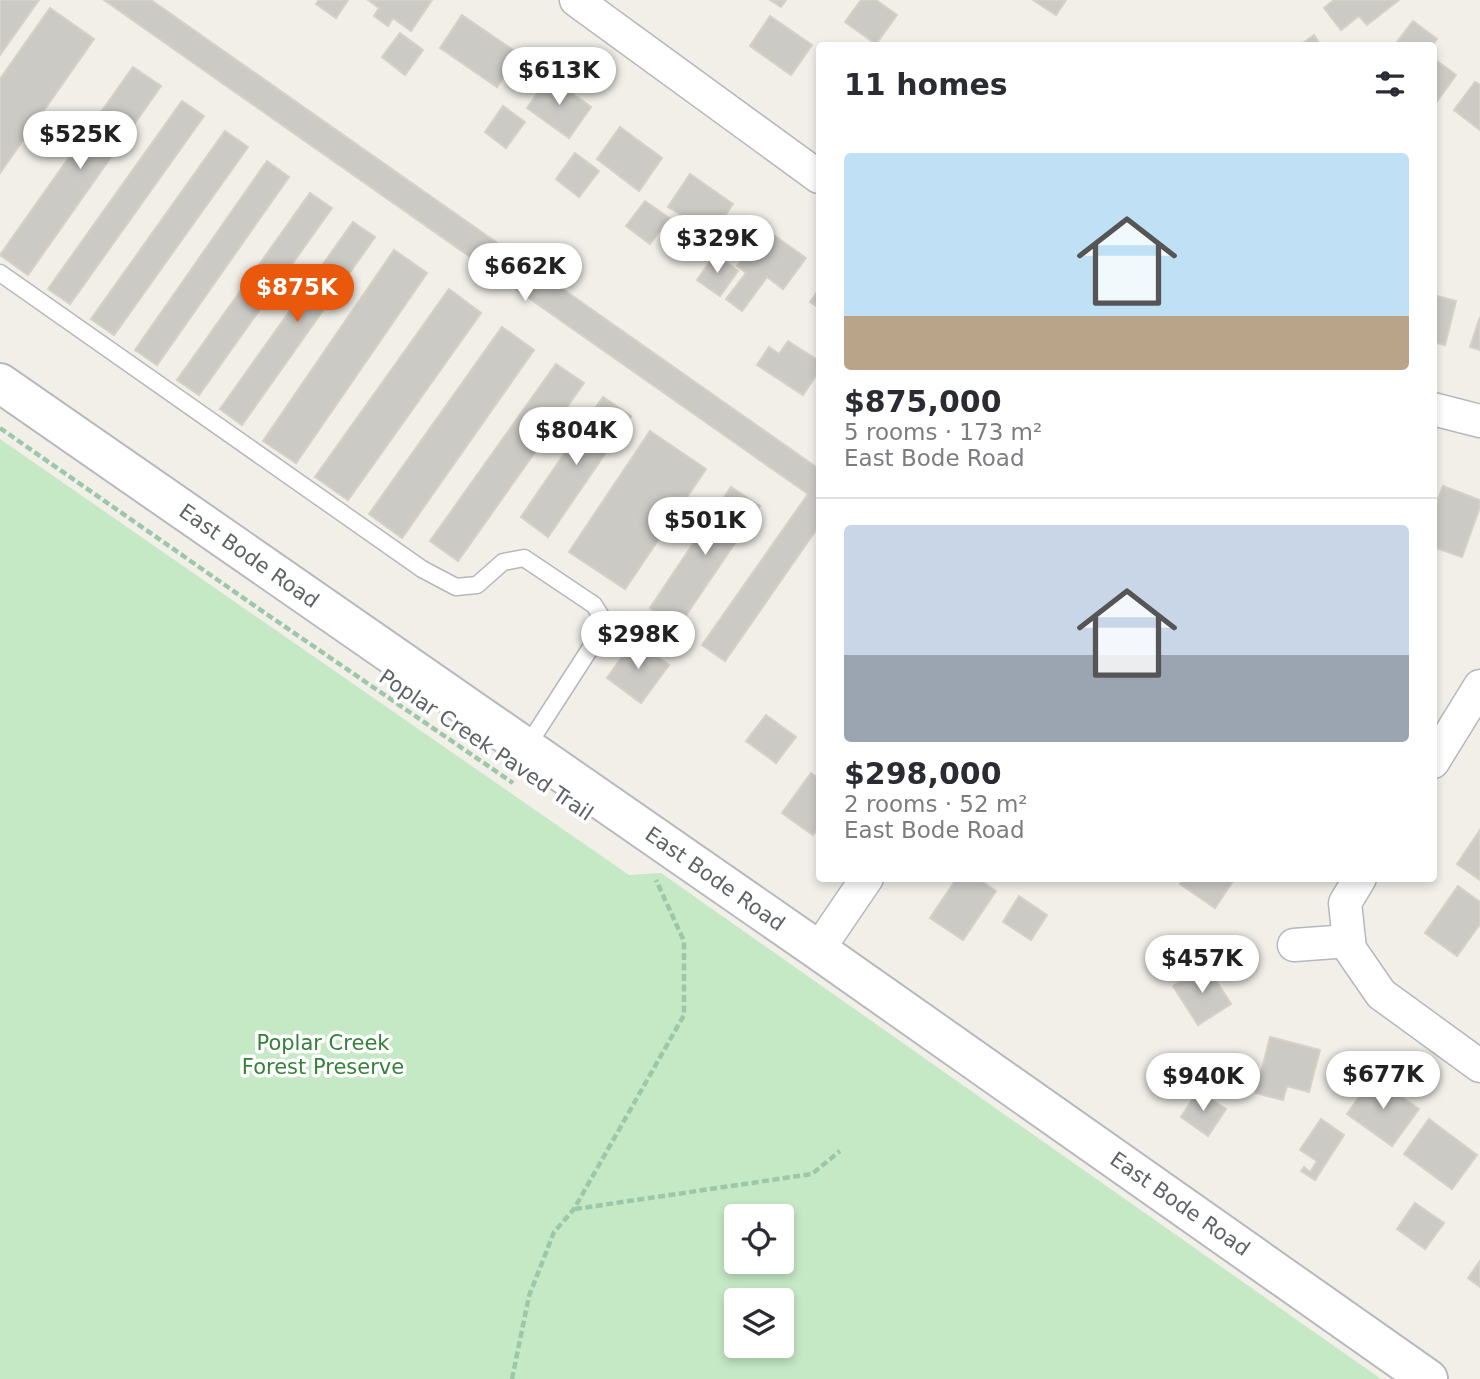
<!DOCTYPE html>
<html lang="en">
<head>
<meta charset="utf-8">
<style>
	body { margin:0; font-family:"DejaVu Sans",sans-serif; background:#f2f2f3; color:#2b2b33; height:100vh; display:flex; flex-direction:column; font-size:26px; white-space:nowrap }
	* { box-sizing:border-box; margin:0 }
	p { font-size:23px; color:#7c7c81 }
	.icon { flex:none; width:38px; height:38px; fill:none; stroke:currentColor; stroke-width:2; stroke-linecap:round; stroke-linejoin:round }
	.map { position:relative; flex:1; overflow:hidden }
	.drawer { position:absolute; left:816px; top:42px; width:621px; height:840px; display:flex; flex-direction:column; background:#fff; border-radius:7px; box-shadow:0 4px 10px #0003 }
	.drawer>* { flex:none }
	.buttons { position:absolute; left:724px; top:1204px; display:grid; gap:14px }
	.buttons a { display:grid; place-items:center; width:70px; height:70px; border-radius:7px; background:#fff; box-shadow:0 4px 10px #0003; font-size:35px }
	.price { position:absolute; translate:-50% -60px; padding:0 16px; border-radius:24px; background:#fff; color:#222; font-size:23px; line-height:46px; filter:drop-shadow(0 2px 4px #0008) }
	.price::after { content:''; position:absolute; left:50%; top:42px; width:21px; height:16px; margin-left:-10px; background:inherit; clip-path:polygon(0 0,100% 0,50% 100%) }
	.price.active { background:#ea580c; color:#fff }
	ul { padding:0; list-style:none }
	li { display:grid; align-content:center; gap:14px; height:371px; padding:0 28px }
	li+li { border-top:2px solid #e1e1e2 }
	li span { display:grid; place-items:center; height:217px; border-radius:7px; color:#555 }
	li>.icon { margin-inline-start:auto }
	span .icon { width:126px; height:126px; fill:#fffc; stroke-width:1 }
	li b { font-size:30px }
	h2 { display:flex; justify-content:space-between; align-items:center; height:84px; padding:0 28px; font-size:30px }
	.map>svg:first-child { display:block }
	.green { fill:#c5e8c5; fill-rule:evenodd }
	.building { fill:#cccac5; stroke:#d6d1c6; stroke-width:2 }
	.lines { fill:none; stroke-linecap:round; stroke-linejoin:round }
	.lane-casing { stroke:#b5b8bc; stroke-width:19 }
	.street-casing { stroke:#b5b8bc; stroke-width:35 }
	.secondary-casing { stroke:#b6babf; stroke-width:42 }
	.path { stroke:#9cc7a9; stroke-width:4.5; stroke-dasharray:7 3.5; stroke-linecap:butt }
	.lane { stroke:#fff; stroke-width:16 }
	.street { stroke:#fff; stroke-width:32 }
	.secondary { stroke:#fff; stroke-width:38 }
	.labels { text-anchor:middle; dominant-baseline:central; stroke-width:7; stroke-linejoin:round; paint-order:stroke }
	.street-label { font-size:21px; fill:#5f6368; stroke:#fff }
	.park-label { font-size:21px; fill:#348238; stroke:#fff }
</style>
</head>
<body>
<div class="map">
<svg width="1480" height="1379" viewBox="0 0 1480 1379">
	<rect width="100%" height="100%" fill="#f1efe8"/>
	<path class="green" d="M 0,439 L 629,875 L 661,873 L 1381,1379 L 0,1379 ZM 737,1216 L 782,1216 L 782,1262 L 737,1262 ZM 737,1300 L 782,1300 L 782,1346 L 737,1346 Z"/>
	<g class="building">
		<path d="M 0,0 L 39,0 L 0,55 Z"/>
		<path d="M 104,0 L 151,0 L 819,469 L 819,526 L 725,661 L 702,645 L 808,494 Z"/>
		<path d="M 319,0 L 348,0 L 336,18 L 316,4 Z"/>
		<path d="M 368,0 L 432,0 L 411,31 L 393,18 L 388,26 L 374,16 L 379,8 Z"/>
		<path d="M 770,0 L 786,0 L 781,7 Z"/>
		<path d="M 861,0 L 876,0 L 897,15 L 876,44 L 845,22 Z"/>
		<path d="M 1033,0 L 1066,0 L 1056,15 Z"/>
		<path d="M 1334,0 L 1399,0 L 1367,25 L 1359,16 L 1341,30 L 1324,8 Z"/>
		<path d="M 50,8 L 94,39 L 0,173 L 0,79 Z"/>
		<path d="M 462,15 L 519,54 L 497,87 L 440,48 Z"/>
		<path d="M 770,16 L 812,45 L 791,75 L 750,46 Z"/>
		<path d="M 1413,21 L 1437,39 L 1432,46 L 1394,46 Z"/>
		<path d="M 400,33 L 423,50 L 405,75 L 382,57 Z"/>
		<path d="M 1314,35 L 1321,46 L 1299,46 Z"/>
		<path d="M 1433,58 L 1456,75 L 1433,107 Z"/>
		<path d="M 133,67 L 161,86 L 28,275 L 0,255 Z"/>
		<path d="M 549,77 L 591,107 L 569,138 L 527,108 Z"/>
		<path d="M 1475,82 L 1480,85 L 1480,130 L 1454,110 Z"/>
		<path d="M 182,101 L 204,116 L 70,304 L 48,289 Z"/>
		<path d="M 503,106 L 525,122 L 506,148 L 485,132 Z"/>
		<path d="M 620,127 L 662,158 L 639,191 L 597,159 Z"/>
		<path d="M 225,131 L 248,147 L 114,335 L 91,319 Z"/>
		<path d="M 575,153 L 599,171 L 579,197 L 556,179 Z"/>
		<path d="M 267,161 L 289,177 L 157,365 L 135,350 Z"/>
		<path d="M 690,174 L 733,204 L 699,254 L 669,233 L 681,215 L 668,207 Z"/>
		<path d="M 310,193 L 332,208 L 199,395 L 177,380 Z"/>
		<path d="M 645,201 L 669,218 L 650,244 L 626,226 Z"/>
		<path d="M 353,222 L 375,237 L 242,425 L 220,409 Z"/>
		<path d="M 765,229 L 806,258 L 783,289 L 767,277 L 742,311 L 726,299 L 746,273 L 737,266 Z"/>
		<path d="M 394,250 L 427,273 L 296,463 L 263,441 Z"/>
		<path d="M 715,254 L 738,271 L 720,296 L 697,280 Z"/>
		<path d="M 449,289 L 481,313 L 348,500 L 315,477 Z"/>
		<path d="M 819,289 L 819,308 L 810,302 Z"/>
		<path d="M 1433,295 L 1456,301 L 1445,345 L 1433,342 Z"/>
		<path d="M 1480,317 L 1480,350 L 1470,347 Z"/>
		<path d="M 502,327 L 534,350 L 402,538 L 369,514 Z"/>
		<path d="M 788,341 L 819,361 L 819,371 L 803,395 L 757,365 L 769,347 L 779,354 Z"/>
		<path d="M 556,364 L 584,383 L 458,561 L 430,541 Z"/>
		<path d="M 603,397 L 631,416 L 548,537 L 521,517 Z"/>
		<path d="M 650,431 L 706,469 L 625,589 L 569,552 Z"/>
		<path d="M 1443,486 L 1480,500 L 1480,507 L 1462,557 L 1433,547 L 1433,512 Z"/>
		<path d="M 731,487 L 760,506 L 678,627 L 650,608 Z"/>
		<path d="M 634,640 L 669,665 L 641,703 L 607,678 Z"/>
		<path d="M 766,715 L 796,737 L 776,763 L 746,741 Z"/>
		<path d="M 811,773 L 819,779 L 819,827 L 813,835 L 782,813 Z"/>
		<path d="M 1480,830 L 1480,880 L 1457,864 Z"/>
		<path d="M 957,878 L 977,878 L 996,891 L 963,940 L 930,918 Z"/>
		<path d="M 1184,878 L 1235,878 L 1215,908 L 1180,884 Z"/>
		<path d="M 1458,886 L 1480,902 L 1480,924 L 1457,956 L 1425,933 Z"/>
		<path d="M 1019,896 L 1047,915 L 1031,940 L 1003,922 Z"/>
		<path d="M 1206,965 L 1231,1004 L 1198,1025 L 1173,986 Z"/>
		<path d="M 1270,1037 L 1320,1050 L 1309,1092 L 1287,1086 L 1283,1100 L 1256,1093 Z"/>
		<path d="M 1373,1077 L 1419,1109 L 1392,1146 L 1347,1114 Z"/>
		<path d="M 1198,1091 L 1226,1109 L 1208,1136 L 1181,1117 Z"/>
		<path d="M 1321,1119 L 1344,1135 L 1315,1180 L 1301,1171 L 1304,1167 L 1310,1172 L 1317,1161 L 1300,1150 Z"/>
		<path d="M 1429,1119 L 1477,1155 L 1452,1189 L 1404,1154 Z"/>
		<path d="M 1415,1203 L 1444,1223 L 1425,1249 L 1397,1229 Z"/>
		<path d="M 1480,1261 L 1480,1287 L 1468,1278 Z"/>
	</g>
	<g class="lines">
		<g class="lane-casing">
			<path id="lane" d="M 0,273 L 422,569 L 456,587 L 477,585 L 503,562 L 524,558 L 594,605 L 606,624 L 526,748"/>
		</g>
		<g class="street-casing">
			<g id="street">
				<path d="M 576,0 L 819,177"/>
				<path d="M 1433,409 L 1480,421"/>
				<path d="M 1433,762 L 1480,686"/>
				<path d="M 1360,878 L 1345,903 L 1350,949 L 1381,994 L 1480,1066"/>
				<path d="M 1294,945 L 1349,941"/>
				<path d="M 818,950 L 867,878"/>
			</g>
		</g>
		<g class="secondary-casing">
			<path id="secondary" d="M 0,383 L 818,950 L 1428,1379"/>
		</g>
		<g class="path">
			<path d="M 0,428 L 265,613 L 513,783"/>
			<path d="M 575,1209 L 812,1174 L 840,1151"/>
			<path d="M 512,1379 L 529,1296 L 554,1232 L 574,1209 L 684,1015 L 684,941 L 656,880"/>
		</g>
		<use href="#lane" class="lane"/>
		<use href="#street" class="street"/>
		<use href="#secondary" class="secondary"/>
	</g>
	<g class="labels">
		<g class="street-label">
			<text transform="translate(249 556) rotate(35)">East Bode Road</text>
			<text transform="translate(486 745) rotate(34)">Poplar Creek Paved Trail</text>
			<text transform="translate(715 879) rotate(35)">East Bode Road</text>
			<text transform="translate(1180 1204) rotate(35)">East Bode Road</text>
		</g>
		<g class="park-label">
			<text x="323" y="1043">Poplar Creek<tspan x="323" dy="24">Forest Preserve</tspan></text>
		</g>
	</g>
</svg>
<div class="buttons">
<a><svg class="icon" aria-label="locate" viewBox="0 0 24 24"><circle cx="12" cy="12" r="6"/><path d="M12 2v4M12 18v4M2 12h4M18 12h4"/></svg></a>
<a><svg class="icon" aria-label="layers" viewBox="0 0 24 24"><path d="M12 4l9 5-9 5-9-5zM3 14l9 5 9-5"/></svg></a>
</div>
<b class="price" style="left:559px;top:107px">$613K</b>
<b class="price" style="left:80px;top:171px">$525K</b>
<b class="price" style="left:717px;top:275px">$329K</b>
<b class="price" style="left:525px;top:303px">$662K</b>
<b class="price active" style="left:297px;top:324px">$875K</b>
<b class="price" style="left:576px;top:467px">$804K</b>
<b class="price" style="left:705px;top:557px">$501K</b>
<b class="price" style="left:638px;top:671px">$298K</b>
<b class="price" style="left:1202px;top:995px">$457K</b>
<b class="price" style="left:1383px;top:1111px">$677K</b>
<b class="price" style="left:1203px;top:1113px">$940K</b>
<section class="drawer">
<h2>11 homes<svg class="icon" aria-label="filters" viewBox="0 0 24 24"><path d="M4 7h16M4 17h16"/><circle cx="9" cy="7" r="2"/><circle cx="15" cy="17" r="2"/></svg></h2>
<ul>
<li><span style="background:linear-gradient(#bfe0f5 75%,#b9a48a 0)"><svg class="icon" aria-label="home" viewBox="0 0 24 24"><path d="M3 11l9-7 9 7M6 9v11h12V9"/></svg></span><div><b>$875,000</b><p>5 rooms · 173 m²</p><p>East Bode Road</p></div></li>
<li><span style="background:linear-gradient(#c9d6e8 60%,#9aa5b1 0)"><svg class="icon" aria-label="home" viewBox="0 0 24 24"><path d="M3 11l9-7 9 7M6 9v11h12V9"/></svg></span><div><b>$298,000</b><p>2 rooms · 52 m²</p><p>East Bode Road</p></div></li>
</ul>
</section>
</div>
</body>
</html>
